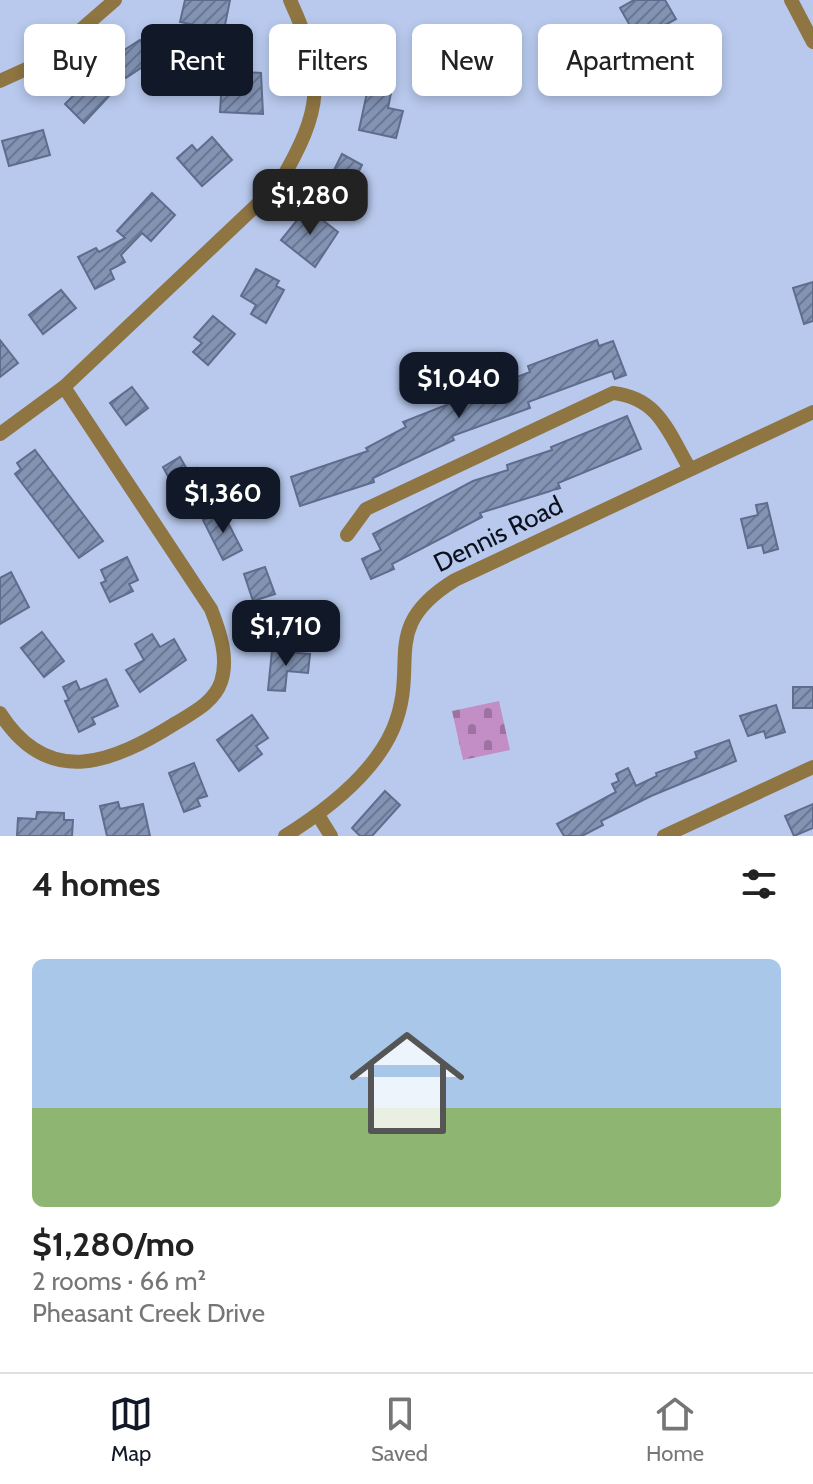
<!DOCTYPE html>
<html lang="en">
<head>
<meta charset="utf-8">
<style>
	body { margin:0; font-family:Cabin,sans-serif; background:#f6f6f6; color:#222; height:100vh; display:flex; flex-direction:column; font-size:30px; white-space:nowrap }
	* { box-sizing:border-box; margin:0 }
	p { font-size:26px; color:#767676 }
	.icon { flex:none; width:44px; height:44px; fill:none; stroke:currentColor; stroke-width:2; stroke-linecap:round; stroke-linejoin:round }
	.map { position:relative; height:836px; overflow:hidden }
	.drawer { display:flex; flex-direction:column; background:#fff; flex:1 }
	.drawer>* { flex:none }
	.banner { position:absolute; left:24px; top:24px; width:766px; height:72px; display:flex; gap:16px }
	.price { position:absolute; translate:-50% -68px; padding:0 18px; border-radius:16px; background:#111827; color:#fff; font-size:26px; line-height:52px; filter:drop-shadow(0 2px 4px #0008) }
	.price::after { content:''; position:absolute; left:50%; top:48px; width:24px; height:18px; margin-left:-12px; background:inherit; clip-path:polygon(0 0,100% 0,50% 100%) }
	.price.on { background:#222; color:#fff }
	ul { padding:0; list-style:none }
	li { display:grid; align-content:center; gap:16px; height:424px; padding:0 32px }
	li span { display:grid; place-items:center; height:248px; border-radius:12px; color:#555 }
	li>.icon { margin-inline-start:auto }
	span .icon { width:144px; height:144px; fill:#fffc; stroke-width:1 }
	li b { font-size:34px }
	h2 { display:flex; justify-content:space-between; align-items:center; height:96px; padding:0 32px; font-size:34px }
	.pill { padding:0 28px; border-radius:12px; background:#fff; box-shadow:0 4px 12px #0003; font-size:28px; line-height:72px }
	.pill.on { background:#111827; color:#fff }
	.menu { display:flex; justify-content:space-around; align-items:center; height:112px; border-top:2px solid #e0e0e0; background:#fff; font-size:22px; color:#767676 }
	.menu a { display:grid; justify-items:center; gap:4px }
	.menu .on { color:#111827 }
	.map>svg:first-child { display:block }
	.cemetery { fill:url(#cemetery-stones) }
	.building { fill:url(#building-hatch); stroke:#5e6d8d; stroke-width:2 }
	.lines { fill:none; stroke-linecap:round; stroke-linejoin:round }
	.street { stroke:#8e7542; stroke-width:14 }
	.labels { text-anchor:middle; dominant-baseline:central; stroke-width:8; stroke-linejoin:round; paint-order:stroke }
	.street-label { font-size:26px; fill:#0a101c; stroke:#b8c9ed }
</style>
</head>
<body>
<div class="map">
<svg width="813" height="836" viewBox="0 0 813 836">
	<defs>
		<pattern id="cemetery-stones" width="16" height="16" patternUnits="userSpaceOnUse" patternTransform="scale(2)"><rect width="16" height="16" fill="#c38dc6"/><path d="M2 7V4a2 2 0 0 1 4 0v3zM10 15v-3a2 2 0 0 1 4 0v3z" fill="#9d72a0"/></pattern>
		<pattern id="building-hatch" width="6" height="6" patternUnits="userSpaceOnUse" patternTransform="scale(2)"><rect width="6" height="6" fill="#8293b4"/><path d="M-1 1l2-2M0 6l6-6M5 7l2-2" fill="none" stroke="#697792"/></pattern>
	</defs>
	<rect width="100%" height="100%" fill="#b8c9ed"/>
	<path class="cemetery" d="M 499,701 L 510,750 L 463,760 L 452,711 Z"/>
	<g class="building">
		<path d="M 185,0 L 230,0 L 222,40 L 207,37 L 209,28 L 180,22 Z"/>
		<path d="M 634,0 L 665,0 L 676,19 L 638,40 L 620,8 Z"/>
		<path d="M 354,30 L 389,31 L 388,62 L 370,62 L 371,54 L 353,54 Z"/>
		<path d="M 140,40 L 153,60 L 126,78 L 112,58 Z"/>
		<path d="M 227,71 L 261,73 L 263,114 L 220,112 L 222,79 L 227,79 Z"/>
		<path d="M 92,77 L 110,95 L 84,123 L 65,104 Z"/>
		<path d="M 368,88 L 391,93 L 388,108 L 403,111 L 396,138 L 359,130 Z"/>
		<path d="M 43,130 L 50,155 L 9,166 L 2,141 Z"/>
		<path d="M 212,137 L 232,160 L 202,186 L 177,158 L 192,145 L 197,151 Z"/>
		<path d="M 342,154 L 362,165 L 349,192 L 328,182 Z"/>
		<path d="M 152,193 L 175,215 L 151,241 L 142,233 L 121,255 L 125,262 L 110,270 L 114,279 L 95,289 L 78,257 L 96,248 L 99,252 L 125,238 L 117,231 Z"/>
		<path d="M 307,208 L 338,232 L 315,267 L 281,240 Z"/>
		<path d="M 256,269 L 279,281 L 276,286 L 284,290 L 266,323 L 251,314 L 256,305 L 241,296 Z"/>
		<path d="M 813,282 L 813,321 L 804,324 L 793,288 Z"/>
		<path d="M 61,290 L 76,308 L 43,334 L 29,315 Z"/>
		<path d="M 213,316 L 235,334 L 208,365 L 193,352 L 202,343 L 194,337 Z"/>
		<path d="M 0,340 L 18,363 L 0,377 Z"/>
		<path d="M 597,340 L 599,346 L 613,341 L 626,375 L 615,379 L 612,371 L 528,402 L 530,408 L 452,436 L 454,440 L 373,478 L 374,482 L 300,506 L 291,477 L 368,451 L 366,448 L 406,427 L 403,422 L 530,372 L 528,366 Z"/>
		<path d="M 132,387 L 148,408 L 126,425 L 110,403 Z"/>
		<path d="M 627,416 L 641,449 L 558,483 L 560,488 L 480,513 L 482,517 L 392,564 L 394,569 L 371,579 L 362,559 L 381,550 L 373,534 L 473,481 L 508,470 L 507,465 L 552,450 L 551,447 Z"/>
		<path d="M 35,450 L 103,541 L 79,558 L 15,474 L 21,469 L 17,463 Z"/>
		<path d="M 180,457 L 189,473 L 197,468 L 209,489 L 183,504 L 163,467 Z"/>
		<path d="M 767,503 L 778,549 L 764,553 L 762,545 L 748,548 L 741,519 L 758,515 L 756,505 Z"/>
		<path d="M 222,511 L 242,550 L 223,560 L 203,520 Z"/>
		<path d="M 127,557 L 138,580 L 129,584 L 133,591 L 110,602 L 101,583 L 106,581 L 101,570 Z"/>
		<path d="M 265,567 L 275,594 L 253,601 L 244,574 Z"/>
		<path d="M 11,572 L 29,607 L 0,624 L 0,578 Z"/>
		<path d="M 42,632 L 64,661 L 44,677 L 21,648 Z"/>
		<path d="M 152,634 L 160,647 L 174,639 L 186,660 L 140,692 L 126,670 L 144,660 L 135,644 Z"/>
		<path d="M 272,651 L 310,654 L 308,673 L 287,671 L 285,691 L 268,690 Z"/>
		<path d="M 106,679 L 118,706 L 92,718 L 95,724 L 79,732 L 65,701 L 69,700 L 63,687 L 76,681 L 80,690 Z"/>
		<rect x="793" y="687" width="20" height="21"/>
		<path d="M 776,705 L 785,732 L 766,738 L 764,731 L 748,736 L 740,716 Z"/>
		<path d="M 252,715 L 268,738 L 256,746 L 262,754 L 239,771 L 217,740 Z"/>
		<path d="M 729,740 L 736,761 L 651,796 L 601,821 L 603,825 L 582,836 L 564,836 L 557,824 L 616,792 L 612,784 L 619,781 L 616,774 L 628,768 L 636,786 L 657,776 L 656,773 L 697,758 L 695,752 Z"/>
		<path d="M 194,763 L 207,796 L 197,799 L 200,806 L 184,812 L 169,773 Z"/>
		<path d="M 385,791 L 400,805 L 372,836 L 360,836 L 352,828 Z"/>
		<path d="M 118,802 L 120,809 L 143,804 L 150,836 L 107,836 L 100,806 Z"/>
		<path d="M 813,804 L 813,828 L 794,836 L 785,816 Z"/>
		<path d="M 37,812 L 64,813 L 64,820 L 73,820 L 72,836 L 17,836 L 18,818 L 36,819 Z"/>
	</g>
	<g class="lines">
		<g class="street">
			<path d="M 791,0 L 813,42"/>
			<path d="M 0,81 L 46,60 L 115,0"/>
			<path d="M 0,434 L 64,387 L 279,184 C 323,109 326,79 290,0"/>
			<path d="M 347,535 L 366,509 L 613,393 C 659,398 668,432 690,469"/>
			<path d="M 0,713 C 49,790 114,762 176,723 C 194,712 214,702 221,682 C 229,658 220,632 211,609 L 64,387"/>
			<path d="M 318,815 L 331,836"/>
			<path d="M 285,836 C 325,811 373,775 393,729 C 421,663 377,628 455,580 L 813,412"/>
			<path d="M 664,836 L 813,767"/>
		</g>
	</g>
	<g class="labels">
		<g class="street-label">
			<text transform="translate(498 534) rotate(-26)">Dennis Road</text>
		</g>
	</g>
</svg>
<b class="price on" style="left:310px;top:237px">$1,280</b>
<b class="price" style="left:459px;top:420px">$1,040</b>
<b class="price" style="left:223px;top:535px">$1,360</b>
<b class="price" style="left:286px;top:668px">$1,710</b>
<div class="banner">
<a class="pill">Buy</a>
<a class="pill on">Rent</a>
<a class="pill">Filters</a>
<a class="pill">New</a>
<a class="pill">Apartment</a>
</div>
</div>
<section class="drawer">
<h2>4 homes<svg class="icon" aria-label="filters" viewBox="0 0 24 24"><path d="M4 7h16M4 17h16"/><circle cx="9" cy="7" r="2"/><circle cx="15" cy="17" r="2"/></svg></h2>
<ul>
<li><span style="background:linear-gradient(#a9c7e8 60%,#8fb573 0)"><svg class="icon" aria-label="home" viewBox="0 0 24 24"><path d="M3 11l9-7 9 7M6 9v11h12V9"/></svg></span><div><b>$1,280/mo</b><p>2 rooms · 66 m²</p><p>Pheasant Creek Drive</p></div></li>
</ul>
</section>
<nav class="menu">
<a class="on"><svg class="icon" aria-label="map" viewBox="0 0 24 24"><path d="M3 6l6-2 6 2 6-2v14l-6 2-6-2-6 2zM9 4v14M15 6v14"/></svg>Map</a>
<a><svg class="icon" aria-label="saved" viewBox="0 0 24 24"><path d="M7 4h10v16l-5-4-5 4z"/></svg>Saved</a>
<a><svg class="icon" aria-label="home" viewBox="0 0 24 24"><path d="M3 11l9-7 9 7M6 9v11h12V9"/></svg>Home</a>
</nav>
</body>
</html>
